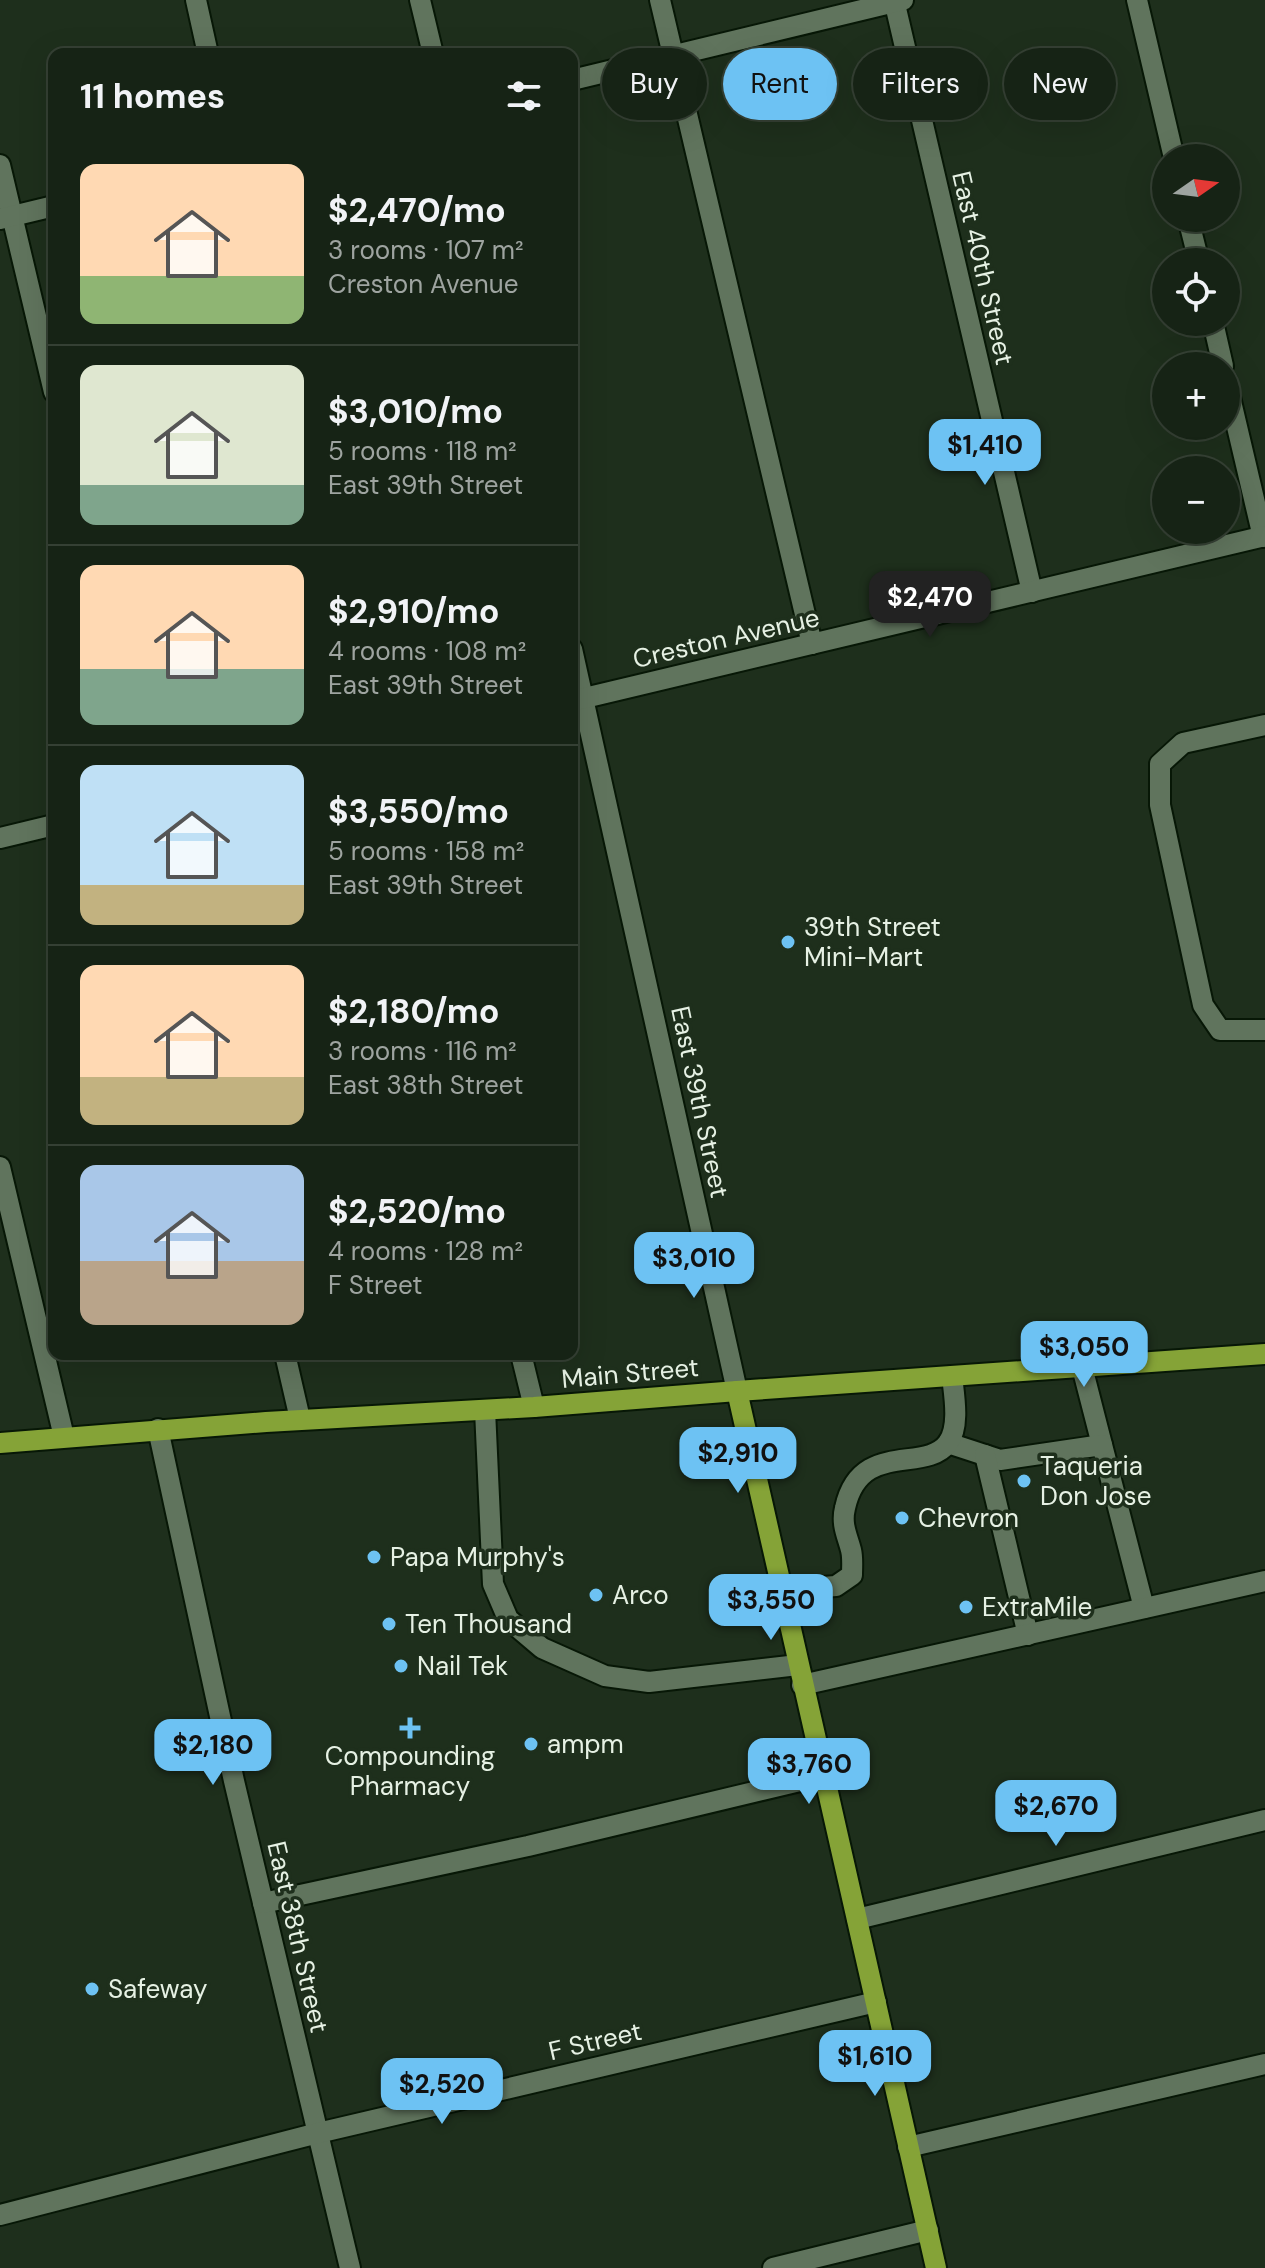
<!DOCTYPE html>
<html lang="en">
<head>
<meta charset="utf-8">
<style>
	body { margin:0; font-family:"DM Sans",sans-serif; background:#1f2b1e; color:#f1f3f6; height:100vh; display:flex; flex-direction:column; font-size:30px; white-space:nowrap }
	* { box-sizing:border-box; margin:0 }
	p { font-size:26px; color:#9ea4a0 }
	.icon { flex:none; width:44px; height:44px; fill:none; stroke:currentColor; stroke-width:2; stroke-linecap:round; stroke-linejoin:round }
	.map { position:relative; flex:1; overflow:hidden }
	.drawer { position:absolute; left:48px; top:48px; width:530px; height:1312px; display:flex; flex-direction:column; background:#162315; border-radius:16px; box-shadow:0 8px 32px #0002,0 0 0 2px #354034 }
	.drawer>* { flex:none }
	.top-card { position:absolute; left:602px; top:48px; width:542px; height:72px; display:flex; gap:16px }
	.needle { width:52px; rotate:76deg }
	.fabs { position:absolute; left:1152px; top:144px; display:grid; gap:16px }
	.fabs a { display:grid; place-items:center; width:88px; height:88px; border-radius:50%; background:#162315; box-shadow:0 8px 32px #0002,0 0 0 2px #354034; font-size:40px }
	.price { position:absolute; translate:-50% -68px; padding:0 18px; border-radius:16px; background:#6dc2f3; color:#111; font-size:26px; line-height:52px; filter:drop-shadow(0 2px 4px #0008) }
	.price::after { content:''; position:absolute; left:50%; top:48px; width:24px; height:18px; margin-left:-12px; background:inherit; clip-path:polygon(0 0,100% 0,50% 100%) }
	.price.current { background:#222; color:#fff }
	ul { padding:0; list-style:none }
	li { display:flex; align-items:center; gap:24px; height:200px; padding:0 32px }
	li+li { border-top:2px solid #354034 }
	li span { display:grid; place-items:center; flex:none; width:224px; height:160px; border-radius:16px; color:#555 }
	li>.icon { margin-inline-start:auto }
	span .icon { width:96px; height:96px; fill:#fffc; stroke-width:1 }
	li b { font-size:34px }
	h2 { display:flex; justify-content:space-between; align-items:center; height:96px; padding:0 32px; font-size:34px }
	.tag { padding:0 28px; border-radius:36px; background:#162315; box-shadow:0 8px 32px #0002,0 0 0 2px #354034; font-size:28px; line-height:72px }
	.tag.current { background:#6dc2f3; color:#111 }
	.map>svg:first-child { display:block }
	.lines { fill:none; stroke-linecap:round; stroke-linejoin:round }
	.minor-casing { stroke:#071706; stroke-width:24 }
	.major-casing { stroke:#071706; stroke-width:24 }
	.minor { stroke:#60745d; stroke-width:20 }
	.major { stroke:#85a337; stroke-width:20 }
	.poi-dot { fill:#6dc2f3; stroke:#1e2f1c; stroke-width:3 }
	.labels { text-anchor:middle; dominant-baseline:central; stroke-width:7; stroke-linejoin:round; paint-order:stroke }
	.street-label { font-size:26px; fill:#e6f1e4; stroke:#1e2f1c }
	.poi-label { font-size:26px; fill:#e6f1e4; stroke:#1e2f1c; text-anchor:start }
</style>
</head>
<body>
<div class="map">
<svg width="1265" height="2268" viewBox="0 0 1265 2268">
	<rect width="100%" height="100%" fill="#1e2f1c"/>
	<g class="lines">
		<g class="minor-casing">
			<g id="minor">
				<path d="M 196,0 L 208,54"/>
				<path d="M 420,0 L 433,54"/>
				<path d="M 660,0 L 812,644"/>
				<path d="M 894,0 L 1032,592"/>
				<path d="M 1137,0 L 1174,158"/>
				<path d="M 572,80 L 903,0"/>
				<path d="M 0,165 L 54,392"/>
				<path d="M 1188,218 L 1199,262"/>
				<path d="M 0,219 L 54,206"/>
				<path d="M 1213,322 L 1223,366"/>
				<path d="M 1226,380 L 1263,537"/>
				<path d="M 572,649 L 737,1391"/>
				<path d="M 572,701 L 1265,536"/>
				<path d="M 1265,725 L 1183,743 L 1160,764 L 1160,805 L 1203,1005 L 1220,1030 L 1265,1030"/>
				<path d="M 0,838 L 54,825"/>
				<path d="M 0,1167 L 64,1437"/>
				<path d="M 285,1354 L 300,1419"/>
				<path d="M 521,1354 L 534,1407"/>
				<path d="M 1082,1367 L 1144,1608"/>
				<path d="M 485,1410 L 493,1584 L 508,1619 L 542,1648 L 605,1676 L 649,1682 L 798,1665"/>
				<path d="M 158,1429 L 234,1781 L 350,2268"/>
				<path d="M 948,1443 L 1000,1460 L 1102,1445"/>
				<path d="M 985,1455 L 1028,1635"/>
				<path d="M 781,1590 L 836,1586 L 852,1575 C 852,1567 853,1558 851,1550 C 847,1535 841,1524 845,1508 C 860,1439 925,1474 948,1443 C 960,1426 954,1395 952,1376"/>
				<path d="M 802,1685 L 1265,1581"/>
				<path d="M 263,1903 L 528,1846 L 825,1775"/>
				<path d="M 857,1919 L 1265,1820"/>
				<path d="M 908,2147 L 1265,2064"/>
				<path d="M 0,2215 L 318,2133 L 876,2002"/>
				<path d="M 773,2268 L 928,2230"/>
			</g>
		</g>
		<g class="major-casing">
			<g id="major">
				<path d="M 737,1391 L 936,2268"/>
				<path d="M 0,1443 L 266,1422 L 534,1407 L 737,1391 L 1265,1354"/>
			</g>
		</g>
		<use href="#minor" class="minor"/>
		<use href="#major" class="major"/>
	</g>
	<g class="poi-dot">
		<circle cx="788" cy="942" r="8"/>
		<circle cx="1024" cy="1481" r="8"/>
		<circle cx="902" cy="1518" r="8"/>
		<circle cx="374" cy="1557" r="8"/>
		<circle cx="596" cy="1595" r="8"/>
		<circle cx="966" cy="1607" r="8"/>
		<circle cx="389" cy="1624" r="8"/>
		<circle cx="401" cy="1666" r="8"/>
		<path d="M406 1716h8v8h8v8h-8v8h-8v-8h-8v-8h8z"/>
		<circle cx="531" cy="1744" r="8"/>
		<circle cx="92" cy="1989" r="8"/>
	</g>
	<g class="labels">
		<g class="street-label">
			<text transform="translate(983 268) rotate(77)">East 40th Street</text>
			<text transform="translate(726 638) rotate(-13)">Creston Avenue</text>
			<text transform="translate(700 1102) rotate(78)">East 39th Street</text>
			<text transform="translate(630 1373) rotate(-5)">Main Street</text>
			<text transform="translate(298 1937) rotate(77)">East 38th Street</text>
			<text transform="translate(595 2041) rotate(-13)">F Street</text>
		</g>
		<g class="poi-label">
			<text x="804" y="927">39th Street<tspan x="804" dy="30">Mini-Mart</tspan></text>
			<text x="1040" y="1466">Taqueria<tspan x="1040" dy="30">Don Jose</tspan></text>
			<text x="918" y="1518">Chevron</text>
			<text x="390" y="1557">Papa Murphy's</text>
			<text x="612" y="1595">Arco</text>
			<text x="982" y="1607">ExtraMile</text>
			<text x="405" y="1624">Ten Thousand</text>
			<text x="417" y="1666">Nail Tek</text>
			<text x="547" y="1744">ampm</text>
			<text x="410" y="1756" text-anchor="middle">Compounding<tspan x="410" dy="30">Pharmacy</tspan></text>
			<text x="108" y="1989">Safeway</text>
		</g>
	</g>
</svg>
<div class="fabs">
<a><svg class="needle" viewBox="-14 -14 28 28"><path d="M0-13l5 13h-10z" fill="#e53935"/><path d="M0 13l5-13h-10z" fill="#9ea4a0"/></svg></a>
<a><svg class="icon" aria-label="locate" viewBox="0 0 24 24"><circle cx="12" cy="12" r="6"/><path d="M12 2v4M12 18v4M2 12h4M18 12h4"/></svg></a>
<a>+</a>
<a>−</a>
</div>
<b class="price" style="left:985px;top:487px">$1,410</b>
<b class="price current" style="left:930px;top:639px">$2,470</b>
<b class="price" style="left:694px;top:1300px">$3,010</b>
<b class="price" style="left:1084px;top:1389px">$3,050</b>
<b class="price" style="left:738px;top:1495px">$2,910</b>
<b class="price" style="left:771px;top:1642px">$3,550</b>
<b class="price" style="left:213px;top:1787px">$2,180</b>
<b class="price" style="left:809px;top:1806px">$3,760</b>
<b class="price" style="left:1056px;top:1848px">$2,670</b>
<b class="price" style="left:875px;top:2098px">$1,610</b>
<b class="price" style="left:442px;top:2126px">$2,520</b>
<div class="top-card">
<a class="tag">Buy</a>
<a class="tag current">Rent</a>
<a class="tag">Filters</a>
<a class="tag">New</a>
</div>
<section class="drawer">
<h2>11 homes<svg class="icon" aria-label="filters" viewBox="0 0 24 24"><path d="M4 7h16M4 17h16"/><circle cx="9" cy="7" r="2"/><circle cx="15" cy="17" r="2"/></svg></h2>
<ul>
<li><span style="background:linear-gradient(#ffd9b3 70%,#8fb573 0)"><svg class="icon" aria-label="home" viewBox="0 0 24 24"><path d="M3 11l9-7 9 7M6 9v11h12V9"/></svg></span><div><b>$2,470/mo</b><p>3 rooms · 107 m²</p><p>Creston Avenue</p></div></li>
<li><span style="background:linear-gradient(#dfe7d0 75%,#7fa58c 0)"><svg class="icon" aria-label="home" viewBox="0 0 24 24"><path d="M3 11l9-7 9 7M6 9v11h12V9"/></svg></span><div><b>$3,010/mo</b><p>5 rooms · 118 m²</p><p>East 39th Street</p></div></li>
<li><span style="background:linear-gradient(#ffd9b3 65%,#7fa58c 0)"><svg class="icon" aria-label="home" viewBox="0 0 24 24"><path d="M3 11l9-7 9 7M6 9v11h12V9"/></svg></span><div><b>$2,910/mo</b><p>4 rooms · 108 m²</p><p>East 39th Street</p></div></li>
<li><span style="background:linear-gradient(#bfe0f5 75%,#c2b280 0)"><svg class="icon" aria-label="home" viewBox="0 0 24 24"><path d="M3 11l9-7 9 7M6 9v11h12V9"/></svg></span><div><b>$3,550/mo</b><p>5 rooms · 158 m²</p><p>East 39th Street</p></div></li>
<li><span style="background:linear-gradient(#ffd9b3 70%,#c2b280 0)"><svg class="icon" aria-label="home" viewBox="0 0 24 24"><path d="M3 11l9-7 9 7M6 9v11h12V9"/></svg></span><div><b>$2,180/mo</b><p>3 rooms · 116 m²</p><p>East 38th Street</p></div></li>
<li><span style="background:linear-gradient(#a9c7e8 60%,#b9a48a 0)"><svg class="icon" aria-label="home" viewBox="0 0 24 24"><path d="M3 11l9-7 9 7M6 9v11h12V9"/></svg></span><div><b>$2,520/mo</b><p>4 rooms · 128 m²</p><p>F Street</p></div></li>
</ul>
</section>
</div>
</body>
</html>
